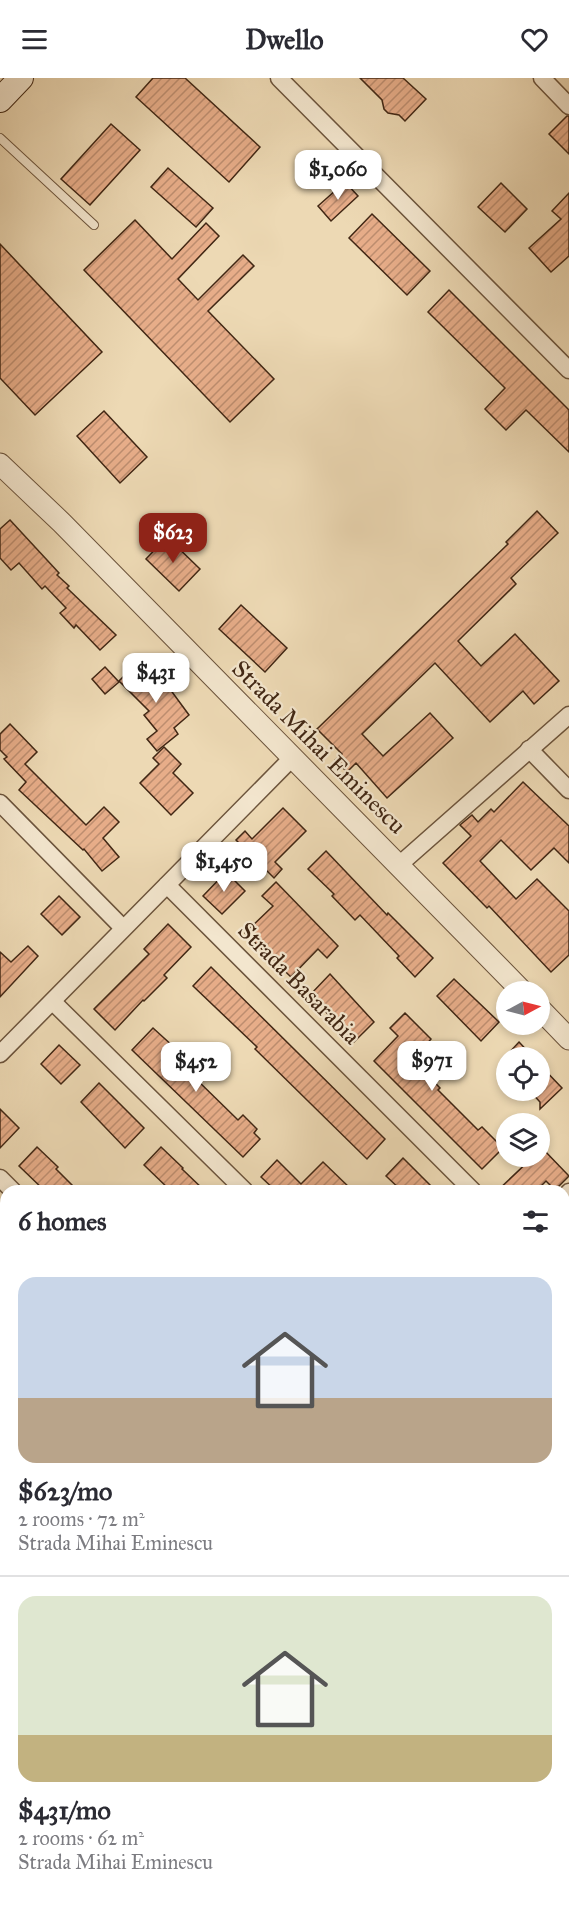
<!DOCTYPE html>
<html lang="en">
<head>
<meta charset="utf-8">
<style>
	body { margin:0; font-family:"IM FELL Great Primer",serif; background:#f7f7f7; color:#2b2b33; height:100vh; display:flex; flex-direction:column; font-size:22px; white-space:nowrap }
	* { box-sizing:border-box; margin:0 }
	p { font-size:20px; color:#7c7c81 }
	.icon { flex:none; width:33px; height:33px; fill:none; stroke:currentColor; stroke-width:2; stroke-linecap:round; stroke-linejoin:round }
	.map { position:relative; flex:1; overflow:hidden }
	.panel { position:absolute; left:0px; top:1107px; width:570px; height:720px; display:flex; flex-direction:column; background:#fff; border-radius:18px 18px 0 0; box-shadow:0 3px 9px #0003 }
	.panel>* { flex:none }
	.needle { width:39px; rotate:83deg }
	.controls { position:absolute; left:496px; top:903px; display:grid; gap:12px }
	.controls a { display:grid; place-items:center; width:54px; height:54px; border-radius:50%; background:#fff; box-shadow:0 3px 9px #0003; font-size:30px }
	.price { position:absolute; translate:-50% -51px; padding:0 14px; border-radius:12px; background:#fff; color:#222; font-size:20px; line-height:39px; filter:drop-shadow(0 2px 3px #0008) }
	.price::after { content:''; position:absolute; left:50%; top:36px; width:18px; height:14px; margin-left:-9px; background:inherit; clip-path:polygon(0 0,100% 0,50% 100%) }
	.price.active { background:#8f2418; color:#fff }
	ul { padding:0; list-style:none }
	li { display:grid; align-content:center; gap:12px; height:318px; padding:0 18px }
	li+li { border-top:2px solid #e1e1e2 }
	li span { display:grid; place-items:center; height:186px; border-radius:18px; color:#555 }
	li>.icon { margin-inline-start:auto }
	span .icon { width:108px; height:108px; fill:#fffc; stroke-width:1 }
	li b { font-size:26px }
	h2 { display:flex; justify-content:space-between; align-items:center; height:72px; padding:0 18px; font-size:26px }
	header { display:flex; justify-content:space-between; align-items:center; height:78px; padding:0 18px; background:#fff; font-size:27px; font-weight:800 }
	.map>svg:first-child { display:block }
	.green { fill:#bebe89; stroke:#80724e; stroke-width:1.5 }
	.water { fill:#9eb7b9; stroke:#797d77; stroke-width:1.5 }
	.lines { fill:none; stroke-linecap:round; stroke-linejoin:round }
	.stream { stroke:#797d77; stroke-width:5 }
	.building { fill:url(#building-hatch); stroke:#412714; stroke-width:1.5 }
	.service-casing { stroke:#6c543c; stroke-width:10 }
	.minor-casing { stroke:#6c543c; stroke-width:19 }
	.tertiary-casing { stroke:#6c543c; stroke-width:23 }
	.secondary-casing { stroke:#412714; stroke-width:26 }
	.service { stroke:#f3e6ce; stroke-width:8 }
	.minor { stroke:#f3e6ce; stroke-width:16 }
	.tertiary { stroke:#f3e6ce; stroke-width:21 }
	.secondary { stroke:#f3e6ce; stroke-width:24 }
	.labels { text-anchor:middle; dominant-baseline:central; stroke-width:4.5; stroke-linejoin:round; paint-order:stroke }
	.street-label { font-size:24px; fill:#412714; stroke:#f3e6ce }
</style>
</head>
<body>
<header><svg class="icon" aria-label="menu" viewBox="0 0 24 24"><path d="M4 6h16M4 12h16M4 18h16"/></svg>Dwello<svg class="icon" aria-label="heart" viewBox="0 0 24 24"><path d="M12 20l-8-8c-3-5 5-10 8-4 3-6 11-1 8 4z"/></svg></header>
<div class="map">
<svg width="569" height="1827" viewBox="0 0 569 1827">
	<defs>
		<pattern id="building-hatch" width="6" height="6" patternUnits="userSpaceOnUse" patternTransform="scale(1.5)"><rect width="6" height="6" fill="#e7ad89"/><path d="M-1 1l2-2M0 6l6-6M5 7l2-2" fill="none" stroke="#bd8d6f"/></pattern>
	</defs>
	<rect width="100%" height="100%" fill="#edd9b4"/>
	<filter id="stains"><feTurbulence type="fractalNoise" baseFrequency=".00333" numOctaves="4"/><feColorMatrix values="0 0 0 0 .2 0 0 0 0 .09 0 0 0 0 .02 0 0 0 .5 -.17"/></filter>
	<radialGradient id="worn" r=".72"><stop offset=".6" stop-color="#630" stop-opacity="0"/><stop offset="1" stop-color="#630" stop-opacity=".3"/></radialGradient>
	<path class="green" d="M 0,1682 L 6,1682 L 6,1821 L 245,1821 L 240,1827 L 0,1827 Z"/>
	<path class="water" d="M 564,1565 L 569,1565 L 569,1827 L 295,1827 L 299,1821 L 564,1821 Z"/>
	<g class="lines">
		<path class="stream" d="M 0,1701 L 6,1701"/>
	</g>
	<g class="building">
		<path d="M 153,0 L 185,0 L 260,69 L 229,104 L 136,19 Z"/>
		<path d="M 360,0 L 403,0 L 426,21 L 405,43 L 399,37 L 388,35 L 384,31 L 382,22 Z"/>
		<path d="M 567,38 L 569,38 L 569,76 L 549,56 Z"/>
		<path d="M 111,46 L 140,72 L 90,127 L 61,101 Z"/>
		<path d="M 168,90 L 213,130 L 196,149 L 151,109 Z"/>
		<path d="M 345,104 L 358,118 L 331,143 L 318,128 Z"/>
		<path d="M 501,105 L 527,131 L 505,154 L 478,129 Z"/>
		<path d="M 569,115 L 569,178 L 551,194 L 529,170 L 561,141 L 552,133 Z"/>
		<path d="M 372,136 L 430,193 L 407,217 L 349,160 Z"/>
		<path d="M 135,142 L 172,181 L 206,145 L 219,158 L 178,201 L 198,222 L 243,177 L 254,188 L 208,233 L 274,301 L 230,344 L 84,192 Z"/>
		<path d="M 0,166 L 102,274 L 35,337 L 0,300 Z"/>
		<path d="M 449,212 L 569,332 L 569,374 L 526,332 L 506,352 L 485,331 L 505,310 L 428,234 Z"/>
		<path d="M 104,333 L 147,379 L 120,405 L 77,358 Z"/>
		<path d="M 537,433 L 558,455 L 511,500 L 516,506 L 458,563 L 481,588 L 515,556 L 559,603 L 534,626 L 523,613 L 490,644 L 435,585 L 362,656 L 383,678 L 430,635 L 453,660 L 387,720 L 356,685 L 347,694 L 335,682 L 342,676 L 317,651 L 508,466 L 506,464 Z"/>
		<path d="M 10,442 L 59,495 L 57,497 L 69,508 L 67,510 L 116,557 L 100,572 L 76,547 L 74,550 L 60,535 L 66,530 L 45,508 L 42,511 L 19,485 L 11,492 L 0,480 L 0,451 Z"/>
		<path d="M 167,459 L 200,491 L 179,513 L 146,481 Z"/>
		<path d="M 241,527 L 287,570 L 265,594 L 219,551 Z"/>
		<path d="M 139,583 L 164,609 L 167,607 L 189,637 L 174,650 L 178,656 L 157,673 L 147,661 L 157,653 L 144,637 L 149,633 L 119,603 Z"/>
		<path d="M 105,589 L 119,604 L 105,616 L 92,601 Z"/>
		<path d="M 10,646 L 37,674 L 25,686 L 86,747 L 104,729 L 119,744 L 103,760 L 119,779 L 102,793 L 84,771 L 83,772 L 19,712 L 26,704 L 4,681 L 7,679 L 0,672 L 0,656 Z"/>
		<path d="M 164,669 L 181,686 L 173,695 L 193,715 L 171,737 L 140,705 L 159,686 L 153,680 Z"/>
		<path d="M 523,704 L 569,748 L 569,785 L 554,770 L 531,792 L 501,762 L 480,783 L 516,821 L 537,801 L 569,833 L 569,877 L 551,894 L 489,828 L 487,830 L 443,785 L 471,758 L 460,747 L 472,737 L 478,744 L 491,731 L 494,734 Z"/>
		<path d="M 283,730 L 306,753 L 275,784 L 282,791 L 274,800 L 236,762 L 245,753 L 252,761 Z"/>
		<path d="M 326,773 L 387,837 L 388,835 L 433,880 L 415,899 L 397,880 L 399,878 L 360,837 L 355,842 L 332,818 L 334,816 L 308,791 Z"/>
		<path d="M 226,794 L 245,813 L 222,836 L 203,818 Z"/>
		<path d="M 276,804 L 338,868 L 327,880 L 318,871 L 291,899 L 245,855 L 273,828 L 262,818 Z"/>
		<path d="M 59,818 L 80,839 L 62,857 L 41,836 Z"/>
		<path d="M 168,846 L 191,869 L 164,897 L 167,900 L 144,923 L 143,922 L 115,952 L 94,931 L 149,876 L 144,871 Z"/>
		<path d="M 28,868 L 38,878 L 0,919 L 0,874 L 11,884 Z"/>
		<path d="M 211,889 L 385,1061 L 367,1081 L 255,971 L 257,969 L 193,908 Z"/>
		<path d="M 330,896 L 374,944 L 354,964 L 310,917 Z"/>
		<path d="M 454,901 L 499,944 L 481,963 L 437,918 Z"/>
		<path d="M 405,935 L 431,961 L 413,982 L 440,1010 L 438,1012 L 478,1052 L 482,1049 L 503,1070 L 482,1091 L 374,983 L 398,958 L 390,950 Z"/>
		<path d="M 153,950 L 175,970 L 170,975 L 195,1000 L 238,1042 L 243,1037 L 257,1051 L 254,1055 L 260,1061 L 243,1079 L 132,972 Z"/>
		<path d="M 519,964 L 534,980 L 504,980 Z"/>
		<path d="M 59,967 L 80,987 L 61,1006 L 41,986 Z"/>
		<path d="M 540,987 L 562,1010 L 540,1031 L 540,1024 L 529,1012 L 540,1012 Z"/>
		<path d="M 99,1005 L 144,1050 L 125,1070 L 81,1024 Z"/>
		<path d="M 0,1031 L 19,1050 L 0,1070 Z"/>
		<path d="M 37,1069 L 58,1089 L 56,1091 L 78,1113 L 45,1113 L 19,1088 Z"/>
		<path d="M 161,1069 L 183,1090 L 182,1091 L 205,1113 L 171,1113 L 144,1087 Z"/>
		<path d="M 542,1070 L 569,1098 L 555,1112 L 546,1103 L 536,1113 L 497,1113 L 534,1078 L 540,1078 Z"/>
		<path d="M 403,1080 L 436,1113 L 402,1113 L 386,1098 Z"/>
		<path d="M 277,1082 L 301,1106 L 323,1084 L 353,1113 L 276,1113 L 261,1099 Z"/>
	</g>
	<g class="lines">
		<g class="service-casing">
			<g id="service">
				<path d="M 0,60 L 94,147"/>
				<path d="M 564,1535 L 569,1535"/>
			</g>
		</g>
		<g class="minor-casing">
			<g id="minor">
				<path d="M 279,0 L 569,292"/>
				<path d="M 542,0 L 569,28"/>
				<path d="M 529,671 L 569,712"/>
				<path d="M 0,725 L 123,850"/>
				<path d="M 399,787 L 569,637"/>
				<path d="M 167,807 L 473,1113"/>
				<path d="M 53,924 L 245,1113"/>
				<path d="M 0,976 L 293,679"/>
				<path d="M 0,1100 L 13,1113"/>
				<path d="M 564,1120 L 569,1114"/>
				<path d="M 564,1205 L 569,1210"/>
				<path d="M 0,1338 L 6,1345"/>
				<path d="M 564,1438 L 569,1443"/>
				<path d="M 0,1552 L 6,1558"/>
			</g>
		</g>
		<g class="tertiary-casing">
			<g id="tertiary">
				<path d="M 0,386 L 62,445 L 523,914"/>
				<path d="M 540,931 L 569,961"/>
				<path d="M 564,1498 L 569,1492"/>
				<path d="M 255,1827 L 260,1821"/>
			</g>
		</g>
		<g class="secondary-casing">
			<path id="secondary" d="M 0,22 L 21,0"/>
		</g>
		<use href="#service" class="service"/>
		<use href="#minor" class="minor"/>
		<use href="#tertiary" class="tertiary"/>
		<use href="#secondary" class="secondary"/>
	</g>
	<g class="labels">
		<g class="street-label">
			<text transform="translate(319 669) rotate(45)">Strada Mihai Eminescu</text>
			<text transform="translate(299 905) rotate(45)">Strada Basarabia</text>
		</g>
	</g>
	<rect width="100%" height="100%" filter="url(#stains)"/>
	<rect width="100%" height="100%" fill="url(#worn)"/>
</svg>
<div class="controls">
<a><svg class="needle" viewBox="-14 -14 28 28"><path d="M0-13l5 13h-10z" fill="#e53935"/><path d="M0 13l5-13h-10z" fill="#7c7c81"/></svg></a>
<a><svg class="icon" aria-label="locate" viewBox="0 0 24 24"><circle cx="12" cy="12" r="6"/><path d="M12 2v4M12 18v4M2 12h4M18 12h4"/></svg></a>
<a><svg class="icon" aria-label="layers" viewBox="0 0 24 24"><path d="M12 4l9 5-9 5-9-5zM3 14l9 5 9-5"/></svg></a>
</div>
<b class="price" style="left:338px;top:123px">$1,060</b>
<b class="price active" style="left:173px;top:486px">$623</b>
<b class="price" style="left:156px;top:626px">$431</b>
<b class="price" style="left:224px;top:815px">$1,450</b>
<b class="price" style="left:432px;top:1014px">$971</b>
<b class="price" style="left:196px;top:1015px">$452</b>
<section class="panel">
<h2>6 homes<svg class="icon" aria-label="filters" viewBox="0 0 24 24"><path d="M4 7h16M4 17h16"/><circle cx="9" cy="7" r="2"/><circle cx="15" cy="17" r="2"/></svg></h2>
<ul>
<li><span style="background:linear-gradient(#c9d6e8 65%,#b9a48a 0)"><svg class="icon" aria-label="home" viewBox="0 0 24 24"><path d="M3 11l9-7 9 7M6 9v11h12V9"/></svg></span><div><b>$623/mo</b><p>2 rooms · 72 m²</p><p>Strada Mihai Eminescu</p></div></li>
<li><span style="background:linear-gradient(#dfe7d0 75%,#c2b280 0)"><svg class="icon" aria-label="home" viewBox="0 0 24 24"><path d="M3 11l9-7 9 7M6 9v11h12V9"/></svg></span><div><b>$431/mo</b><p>2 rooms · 62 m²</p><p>Strada Mihai Eminescu</p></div></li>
</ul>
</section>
</div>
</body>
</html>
